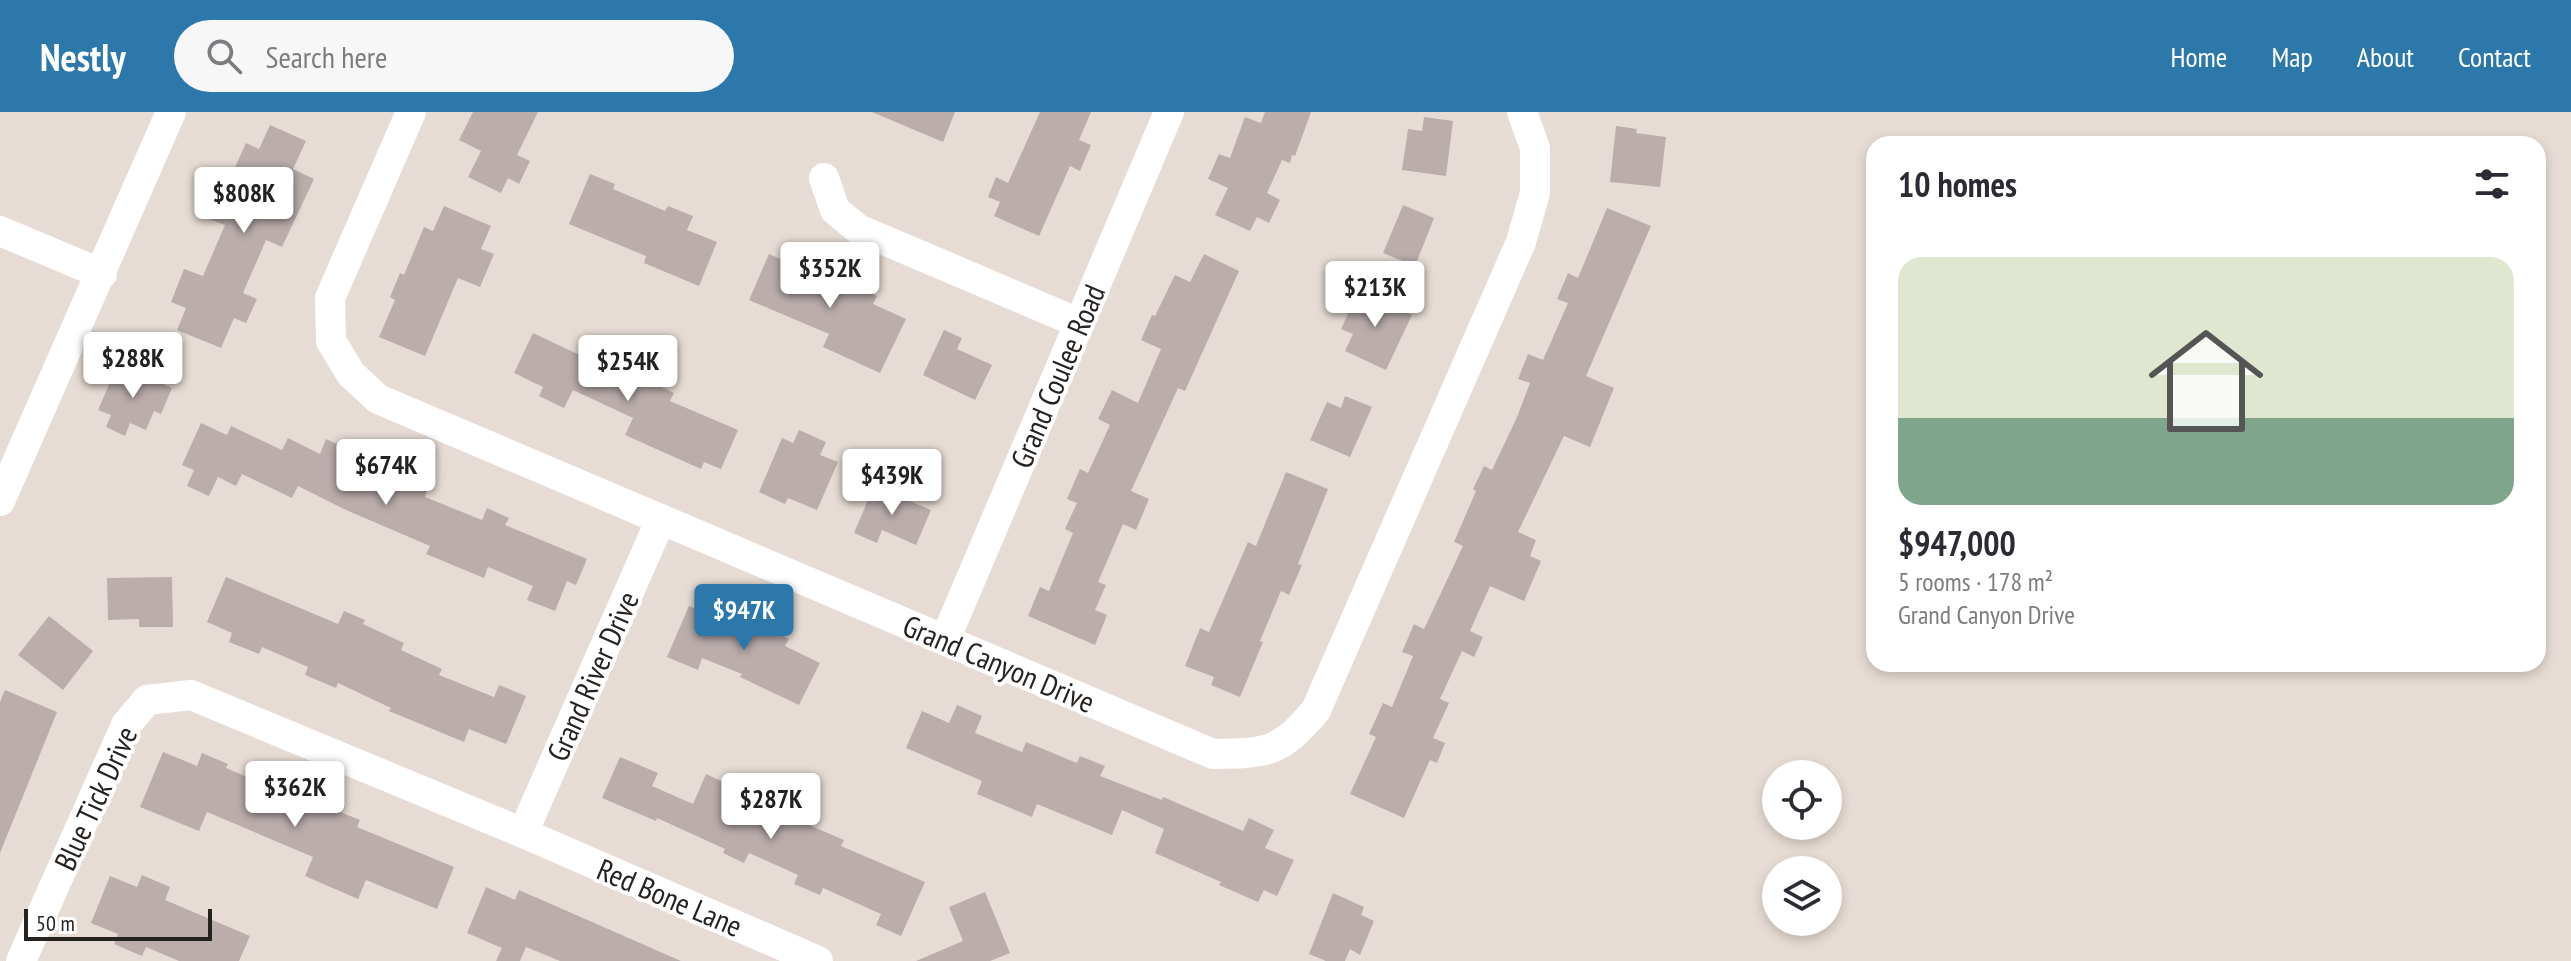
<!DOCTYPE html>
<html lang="en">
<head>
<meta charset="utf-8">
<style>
	body { margin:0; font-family:"PT Sans Narrow",sans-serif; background:#f7f7f7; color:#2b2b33; height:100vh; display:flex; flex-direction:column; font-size:30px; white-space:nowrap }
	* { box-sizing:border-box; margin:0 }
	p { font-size:26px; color:#7c7c81 }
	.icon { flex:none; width:44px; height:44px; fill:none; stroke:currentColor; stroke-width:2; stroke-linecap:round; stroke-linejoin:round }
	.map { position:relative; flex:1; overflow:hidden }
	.drawer { position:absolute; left:1866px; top:24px; width:680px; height:536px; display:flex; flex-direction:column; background:#fff; border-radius:24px; box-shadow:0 4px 12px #0003 }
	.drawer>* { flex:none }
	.controls { position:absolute; left:1762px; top:648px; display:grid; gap:16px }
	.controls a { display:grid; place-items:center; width:80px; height:80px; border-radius:50%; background:#fff; box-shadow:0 4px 12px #0003; font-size:40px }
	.scale { position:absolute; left:24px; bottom:20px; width:188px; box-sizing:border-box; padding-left:8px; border:4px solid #262220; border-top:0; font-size:22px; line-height:28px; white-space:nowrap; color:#262220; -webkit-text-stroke:6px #fff; paint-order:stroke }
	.price { position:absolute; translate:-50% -68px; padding:0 18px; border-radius:8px; background:#fff; color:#222; font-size:26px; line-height:52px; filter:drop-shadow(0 2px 4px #0008) }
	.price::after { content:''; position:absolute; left:50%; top:48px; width:24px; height:18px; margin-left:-12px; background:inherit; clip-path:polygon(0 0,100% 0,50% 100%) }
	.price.selected { background:#2c78aa; color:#fff }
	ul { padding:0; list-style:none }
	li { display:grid; align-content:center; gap:16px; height:424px; padding:0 32px }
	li+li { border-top:2px solid #e1e1e2 }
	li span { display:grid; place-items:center; height:248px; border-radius:24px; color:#555 }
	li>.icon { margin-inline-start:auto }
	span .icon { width:144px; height:144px; fill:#fffc; stroke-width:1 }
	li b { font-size:34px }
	h2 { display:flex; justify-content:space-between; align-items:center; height:96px; padding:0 32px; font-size:34px }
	header { display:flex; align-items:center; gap:48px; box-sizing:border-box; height:112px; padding:0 40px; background:#2c78aa; color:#fff }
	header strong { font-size:38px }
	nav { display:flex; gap:44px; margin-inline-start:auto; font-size:28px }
	.search { width:560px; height:72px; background:#f7f7f7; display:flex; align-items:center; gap:20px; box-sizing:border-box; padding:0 28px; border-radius:44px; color:#7c7c81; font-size:30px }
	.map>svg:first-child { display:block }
	.building { fill:#baadac }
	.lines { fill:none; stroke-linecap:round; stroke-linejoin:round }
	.minor { stroke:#fff; stroke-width:30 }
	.labels { text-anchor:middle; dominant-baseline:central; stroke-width:8; stroke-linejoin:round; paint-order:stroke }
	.street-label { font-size:30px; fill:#262220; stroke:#fff }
</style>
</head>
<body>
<header>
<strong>Nestly</strong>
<div class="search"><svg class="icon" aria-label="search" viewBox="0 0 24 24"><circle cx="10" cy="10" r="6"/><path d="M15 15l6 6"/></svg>Search here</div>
<nav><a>Home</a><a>Map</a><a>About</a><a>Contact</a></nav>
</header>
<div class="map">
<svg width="2571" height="849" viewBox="0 0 2571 849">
	<rect width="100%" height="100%" fill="#e7dcd5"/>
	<g class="building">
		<path d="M 473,0 L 538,0 L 517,43 L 530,49 L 519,72 L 508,66 L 501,81 L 468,65 L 481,39 L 459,28 Z"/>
		<path d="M 872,0 L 955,0 L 943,30 Z"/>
		<path d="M 1040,0 L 1091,0 L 1079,28 L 1091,33 L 1080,59 L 1070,54 L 1039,124 L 994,104 L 1000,90 L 988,85 L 996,65 L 1008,71 Z"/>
		<path d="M 1265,0 L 1311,0 L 1295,44 L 1292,43 L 1290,51 L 1282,48 L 1267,81 L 1280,88 L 1269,111 L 1257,105 L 1250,119 L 1215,103 L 1228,76 L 1208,67 L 1219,42 L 1230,46 L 1245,5 L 1261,11 Z"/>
		<path d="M 1424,5 L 1453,9 L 1446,64 L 1402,58 L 1408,17 L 1422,19 Z"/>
		<path d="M 270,13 L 306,29 L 293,57 L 314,67 L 282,135 L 266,128 L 243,181 L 257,187 L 246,211 L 234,206 L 221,236 L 177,218 L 186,196 L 171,190 L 184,157 L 203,164 L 225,113 L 211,108 L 246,31 L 259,37 Z"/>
		<path d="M 1616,14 L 1637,17 L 1636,21 L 1666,25 L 1660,75 L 1610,70 Z"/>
		<path d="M 590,62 L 615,72 L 613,77 L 665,99 L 668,94 L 693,104 L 687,118 L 717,130 L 699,174 L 644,151 L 646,144 L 569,112 Z"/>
		<path d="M 1403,93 L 1434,106 L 1415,154 L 1383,141 Z"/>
		<path d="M 444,94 L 491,114 L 481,137 L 494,142 L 480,175 L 458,166 L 425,244 L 379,225 L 395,188 L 390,185 L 400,161 L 404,163 L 424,115 L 433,119 Z"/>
		<path d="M 1607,96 L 1651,114 L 1586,264 L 1614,276 L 1590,335 L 1564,324 L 1518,420 L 1536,428 L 1530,444 L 1541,449 L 1524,489 L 1490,474 L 1470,519 L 1483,525 L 1474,545 L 1462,539 L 1440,587 L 1449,591 L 1433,626 L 1445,631 L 1437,651 L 1430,648 L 1404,706 L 1350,682 L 1376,625 L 1369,622 L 1383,591 L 1392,595 L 1413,544 L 1402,540 L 1414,512 L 1424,517 L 1463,434 L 1454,430 L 1476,379 L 1473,377 L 1484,354 L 1492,358 L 1517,305 L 1530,271 L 1518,267 L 1528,242 L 1543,248 L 1568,191 L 1557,187 L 1568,161 L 1578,166 Z"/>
		<path d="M 769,142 L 803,157 L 806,149 L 834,161 L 833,163 L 877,184 L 873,192 L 906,207 L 880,261 L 823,235 L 829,222 L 749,188 Z"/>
		<path d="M 1204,142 L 1239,159 L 1185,279 L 1178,276 L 1131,379 L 1149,387 L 1136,418 L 1123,412 L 1098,470 L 1106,473 L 1095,498 L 1107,503 L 1095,533 L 1028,504 L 1040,475 L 1049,479 L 1073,421 L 1065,417 L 1077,391 L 1067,387 L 1080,357 L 1088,361 L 1110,313 L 1098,307 L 1112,278 L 1138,291 L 1161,237 L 1141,228 L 1152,203 L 1155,204 L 1175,163 L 1190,170 Z"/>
		<path d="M 1359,178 L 1412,203 L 1386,258 L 1345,239 L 1353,222 L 1341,217 Z"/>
		<path d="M 944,218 L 962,226 L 957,237 L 992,253 L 975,288 L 923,263 Z"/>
		<path d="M 533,221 L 620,262 L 622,257 L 674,281 L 670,289 L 738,318 L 721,357 L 704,350 L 701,357 L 625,323 L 633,306 L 573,278 L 564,296 L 539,284 L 543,275 L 514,261 Z"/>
		<path d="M 118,252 L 172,276 L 161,302 L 154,299 L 146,318 L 130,311 L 125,324 L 106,315 L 111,303 L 98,298 Z"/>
		<path d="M 1345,284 L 1372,295 L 1350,345 L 1310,328 L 1327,290 L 1341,296 Z"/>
		<path d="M 201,311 L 227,323 L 231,314 L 282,338 L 288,326 L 320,342 L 326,327 L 393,358 L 391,363 L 427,378 L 425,385 L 482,408 L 487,396 L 509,406 L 505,413 L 587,447 L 576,473 L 567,469 L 555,499 L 527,488 L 533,474 L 488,455 L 484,466 L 426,442 L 430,434 L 346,398 L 298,374 L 292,386 L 242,362 L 236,374 L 218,365 L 209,384 L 187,374 L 194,358 L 182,353 Z"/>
		<path d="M 799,318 L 826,330 L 820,343 L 838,350 L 817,398 L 788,386 L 785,392 L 759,380 L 782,326 L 793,331 Z"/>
		<path d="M 1286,360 L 1328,377 L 1298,452 L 1302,453 L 1289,483 L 1281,479 L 1260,529 L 1263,530 L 1240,585 L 1211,573 L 1214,565 L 1185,554 L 1200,516 L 1209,520 L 1248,430 L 1256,434 Z"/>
		<path d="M 874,374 L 931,398 L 916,433 L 882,418 L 877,431 L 854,421 Z"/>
		<path d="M 172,465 L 173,515 L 139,515 L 139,507 L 108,508 L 107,466 Z"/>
		<path d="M 226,465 L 338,512 L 344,499 L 365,508 L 363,512 L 404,531 L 401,538 L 442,557 L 439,563 L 494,585 L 499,573 L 526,584 L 506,632 L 469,617 L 464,630 L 389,599 L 391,596 L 338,571 L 336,576 L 305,563 L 308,555 L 262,535 L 259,542 L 229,530 L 232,521 L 207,510 Z"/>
		<path d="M 689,494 L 716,505 L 720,496 L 748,507 L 789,527 L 785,534 L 820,551 L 799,593 L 740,565 L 742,562 L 702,546 L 698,558 L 667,545 Z"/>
		<path d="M 49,504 L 93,539 L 63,578 L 18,543 Z"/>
		<path d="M 5,578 L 57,600 L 0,741 L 0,590 Z"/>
		<path d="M 957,593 L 982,604 L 975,621 L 1022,640 L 1026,630 L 1077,651 L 1080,644 L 1105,654 L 1100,664 L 1162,688 L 1163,685 L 1243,719 L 1249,706 L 1274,718 L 1265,736 L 1294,748 L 1277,784 L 1264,778 L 1258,790 L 1219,773 L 1221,770 L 1155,741 L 1164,717 L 1122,698 L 1112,723 L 1037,692 L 1032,705 L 977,682 L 982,669 L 906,636 L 922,599 L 949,611 Z"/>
		<path d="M 163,640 L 197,654 L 202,641 L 228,652 L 226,656 L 331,701 L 333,697 L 360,708 L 357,715 L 454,755 L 437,797 L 366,768 L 358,787 L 305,764 L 313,745 L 207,700 L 199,719 L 140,695 Z"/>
		<path d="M 620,645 L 658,661 L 652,674 L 693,692 L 706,662 L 771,692 L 769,696 L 844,728 L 841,734 L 925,770 L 901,824 L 876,813 L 881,802 L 823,776 L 820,783 L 794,772 L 798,763 L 749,741 L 744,751 L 723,741 L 725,737 L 657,706 L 656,709 L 602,686 Z"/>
		<path d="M 142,763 L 170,775 L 165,788 L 250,824 L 239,849 L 179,849 L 146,835 L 142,844 L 114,832 L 118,822 L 91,811 L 110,764 L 137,775 Z"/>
		<path d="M 486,775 L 515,788 L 519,778 L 681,849 L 560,849 L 526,835 L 520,849 L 496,849 L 502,836 L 467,821 Z"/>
		<path d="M 985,780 L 1010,841 L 990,849 L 916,849 L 963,829 L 949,795 Z"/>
		<path d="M 1333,781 L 1364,795 L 1361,803 L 1374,809 L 1360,843 L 1350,837 L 1345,849 L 1326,849 L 1309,842 Z"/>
	</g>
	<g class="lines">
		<g class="minor">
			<path d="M 411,0 L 330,186 L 331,229 L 351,262 L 378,287 L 1213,642 C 1268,641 1280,641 1316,598 L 1521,130 L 1535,81 L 1535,36 L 1522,0"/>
			<path d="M 824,66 L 835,98 L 858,117 L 1079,211"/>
			<path d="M 0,119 L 102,162"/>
			<path d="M 0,389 L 171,0"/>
			<path d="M 945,528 L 1169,0"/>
			<path d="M 523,721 L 661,407"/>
			<path d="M 21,849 L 126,613 L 147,588 L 191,583 L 523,721 L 818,849"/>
		</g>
	</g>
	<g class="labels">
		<g class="street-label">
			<text transform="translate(1057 264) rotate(-67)">Grand Coulee Road</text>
			<text transform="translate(999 551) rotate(23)">Grand Canyon Drive</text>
			<text transform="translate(592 564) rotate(-66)">Grand River Drive</text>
			<text transform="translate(95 686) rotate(-65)">Blue Tick Drive</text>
			<text transform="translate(670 785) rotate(23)">Red Bone Lane</text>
		</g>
	</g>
</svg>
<div class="controls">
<a><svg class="icon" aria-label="locate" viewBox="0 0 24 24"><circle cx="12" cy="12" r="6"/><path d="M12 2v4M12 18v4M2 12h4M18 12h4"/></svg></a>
<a><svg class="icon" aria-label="layers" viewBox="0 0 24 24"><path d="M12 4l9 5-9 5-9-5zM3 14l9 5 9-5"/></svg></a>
</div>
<div class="scale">50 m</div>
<b class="price" style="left:244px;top:123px">$808K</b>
<b class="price" style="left:830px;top:198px">$352K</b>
<b class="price" style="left:1375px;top:217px">$213K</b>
<b class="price" style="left:133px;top:288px">$288K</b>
<b class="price" style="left:628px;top:291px">$254K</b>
<b class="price" style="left:386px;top:395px">$674K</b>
<b class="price" style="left:892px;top:405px">$439K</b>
<b class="price selected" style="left:744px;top:540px">$947K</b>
<b class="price" style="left:295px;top:717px">$362K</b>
<b class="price" style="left:771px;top:729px">$287K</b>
<section class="drawer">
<h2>10 homes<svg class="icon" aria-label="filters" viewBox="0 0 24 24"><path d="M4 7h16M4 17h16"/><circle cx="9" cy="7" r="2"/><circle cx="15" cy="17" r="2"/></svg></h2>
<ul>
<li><span style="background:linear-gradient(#dfe7d0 65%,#7fa58c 0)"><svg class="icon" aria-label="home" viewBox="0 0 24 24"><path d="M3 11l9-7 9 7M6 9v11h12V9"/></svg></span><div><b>$947,000</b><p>5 rooms · 178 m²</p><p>Grand Canyon Drive</p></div></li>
</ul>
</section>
</div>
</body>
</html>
